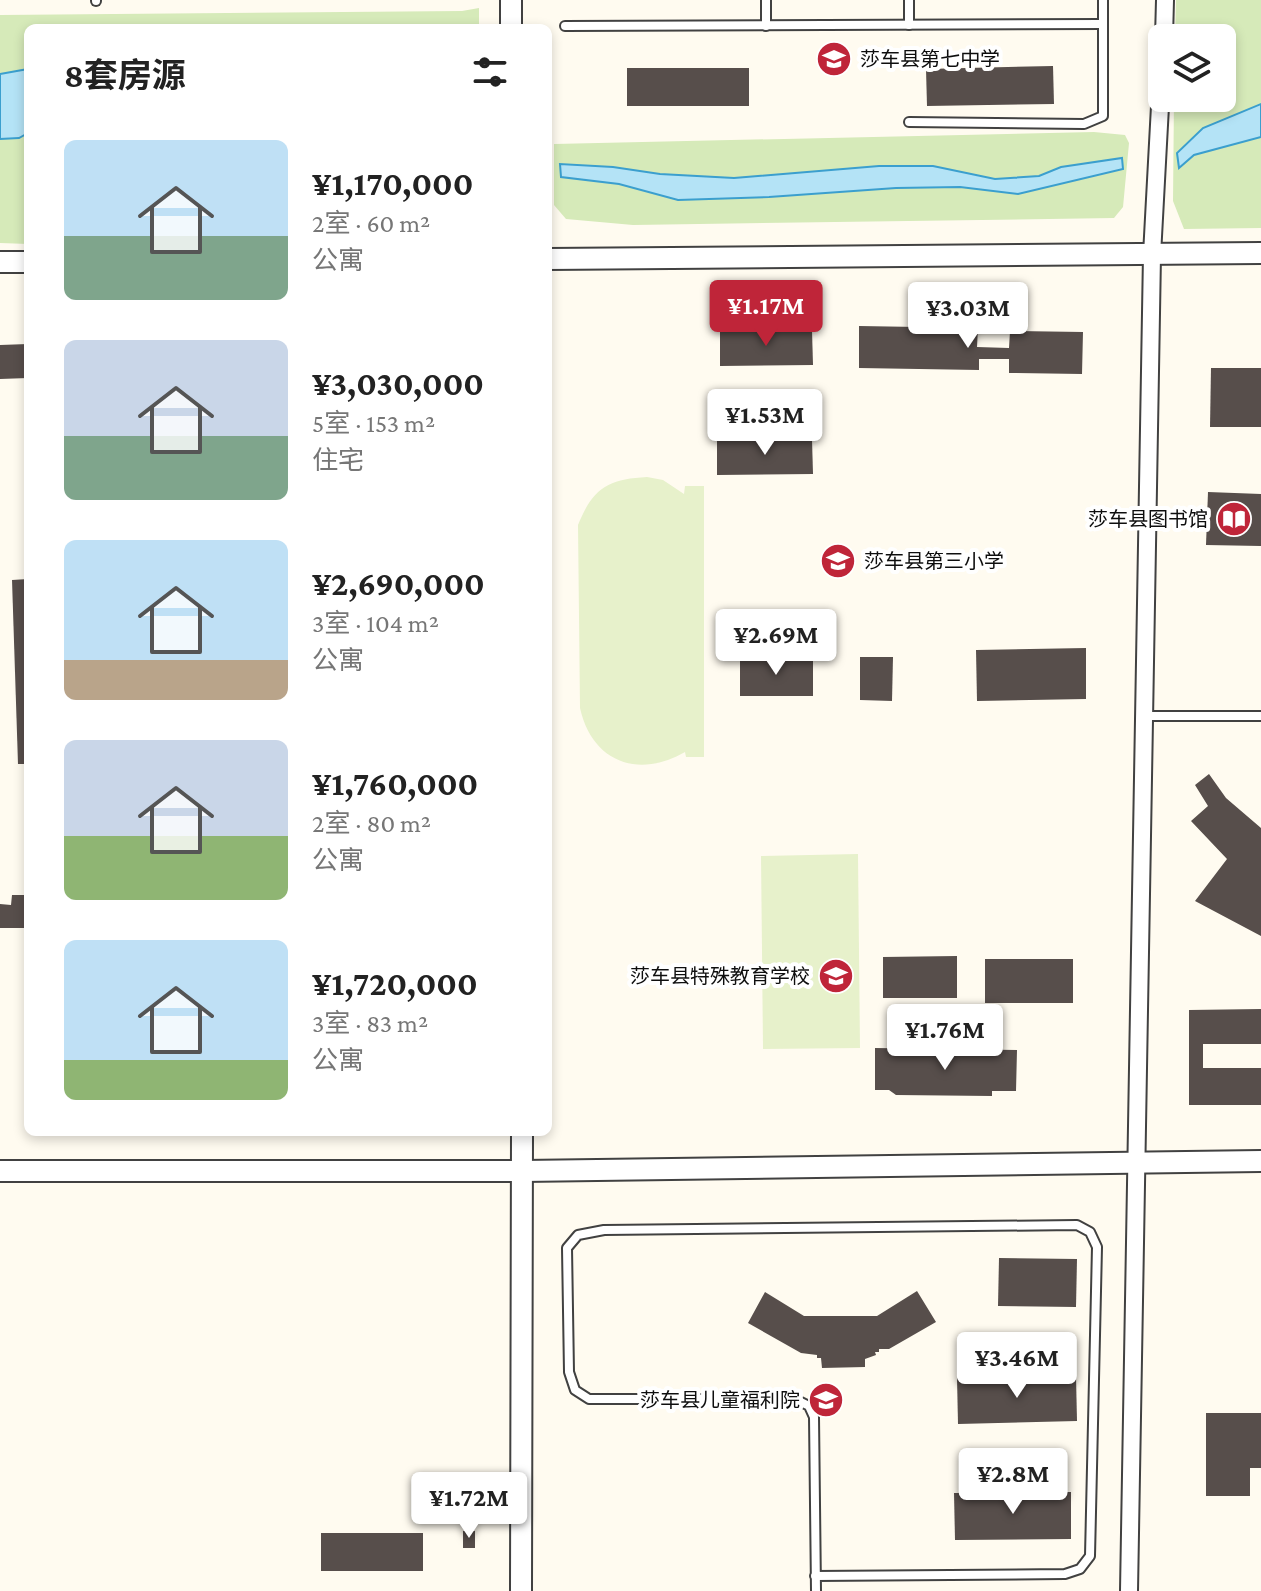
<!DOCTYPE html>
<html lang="zh">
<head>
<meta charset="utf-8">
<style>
	body { margin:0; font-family:"Crimson Pro","Noto Sans SC",serif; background:#f2f2f2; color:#222; height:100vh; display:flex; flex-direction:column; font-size:30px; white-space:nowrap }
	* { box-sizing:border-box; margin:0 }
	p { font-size:26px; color:#767676 }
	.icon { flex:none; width:44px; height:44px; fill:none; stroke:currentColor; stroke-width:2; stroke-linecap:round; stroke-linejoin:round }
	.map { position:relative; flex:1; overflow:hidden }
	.sheet { position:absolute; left:24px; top:24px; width:528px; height:1112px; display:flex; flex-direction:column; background:#fff; border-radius:12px; box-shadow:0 4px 12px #0003 }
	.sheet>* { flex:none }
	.tools { position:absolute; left:1148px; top:24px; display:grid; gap:16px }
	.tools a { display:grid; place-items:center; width:88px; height:88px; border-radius:12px; background:#fff; box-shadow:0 4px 12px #0003; font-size:40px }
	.price { position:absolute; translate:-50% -68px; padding:0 18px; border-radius:8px; background:#fff; color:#222; font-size:26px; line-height:52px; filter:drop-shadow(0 2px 4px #0008) }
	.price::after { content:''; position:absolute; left:50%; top:48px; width:24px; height:18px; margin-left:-12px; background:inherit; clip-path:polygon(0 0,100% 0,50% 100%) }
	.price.active { background:#bf2539; color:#fff }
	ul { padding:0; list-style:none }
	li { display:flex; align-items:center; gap:24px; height:200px; padding:0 40px }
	li span { display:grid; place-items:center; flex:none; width:224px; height:160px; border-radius:12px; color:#555 }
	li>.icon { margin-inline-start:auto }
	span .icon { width:96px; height:96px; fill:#fffc; stroke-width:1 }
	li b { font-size:34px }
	h2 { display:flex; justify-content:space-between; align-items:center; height:96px; padding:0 40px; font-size:34px }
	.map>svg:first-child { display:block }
	.green { fill:#d6eab9 }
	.pitch { fill:#e7f1cb }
	.water { fill:#b4e3f6; stroke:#3b9fce; stroke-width:2 }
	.building { fill:#574e4b }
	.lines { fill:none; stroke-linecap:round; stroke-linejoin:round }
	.service-casing { stroke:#414141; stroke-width:12 }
	.minor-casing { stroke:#414141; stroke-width:20 }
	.tertiary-casing { stroke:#414141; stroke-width:24 }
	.service { stroke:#fff; stroke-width:8 }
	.minor { stroke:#fff; stroke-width:16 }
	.tertiary { stroke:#fff; stroke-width:20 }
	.labels { text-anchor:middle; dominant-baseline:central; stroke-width:8; stroke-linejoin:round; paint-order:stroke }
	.poi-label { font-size:20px; fill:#0e0e0e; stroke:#fff; text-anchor:end }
</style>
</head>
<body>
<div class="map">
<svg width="1261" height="1591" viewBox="0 0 1261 1591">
	<rect width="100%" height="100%" fill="#fffbf0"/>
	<g class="green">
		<path d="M 1176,0 L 1261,0 L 1261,228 L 1184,229 L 1173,201 L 1174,98 L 1222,98 L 1222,38 L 1175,38 Z"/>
		<path d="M 479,8 L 479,28 L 28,28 L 28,244 L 0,243 L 0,15 L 462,11 Z"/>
		<path d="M 1094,132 L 1125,135 L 1129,143 L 1123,207 L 1114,218 L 633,225 L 566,219 L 554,205 L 554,144 Z"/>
	</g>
	<g class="pitch">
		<path d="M 647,477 L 663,480 L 684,494 L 685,486 L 704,486 L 704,757 L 686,757 L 685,752 C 638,779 592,762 580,708 L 578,525 C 593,488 608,479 647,477 Z"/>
		<path d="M 858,854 L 860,1048 L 763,1049 L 761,856 Z"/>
	</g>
	<g class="water">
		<path d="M 28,69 L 28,133 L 19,138 L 0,139 L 0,74 Z"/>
		<path d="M 1261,104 L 1261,137 L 1194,155 L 1179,168 L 1177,153 L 1203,128 Z"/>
		<path d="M 1122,158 L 1123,169 L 1018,194 L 960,187 L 896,188 L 769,197 L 678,200 L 619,184 L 561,177 L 560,164 L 613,167 L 660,174 L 734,178 L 879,166 L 933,166 L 995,179 L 1039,176 L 1061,167 Z"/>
	</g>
	<g class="building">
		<path d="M 1053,66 L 1054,104 L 927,106 L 926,69 Z"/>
		<rect x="627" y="68" width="122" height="38"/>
		<path d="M 859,326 L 978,328 L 977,347 L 1009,348 L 1010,331 L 1083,332 L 1082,374 L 1009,373 L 1009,359 L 979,359 L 979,370 L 859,368 Z"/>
		<path d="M 812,330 L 813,365 L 720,366 L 720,331 Z"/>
		<path d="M 28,344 L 28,378 L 0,379 L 0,345 Z"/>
		<path d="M 1211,368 L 1261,368 L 1261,427 L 1210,427 Z"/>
		<path d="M 812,439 L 813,474 L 717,475 L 717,440 Z"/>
		<path d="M 1208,492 L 1261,494 L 1261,546 L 1206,545 Z"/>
		<path d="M 28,579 L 28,764 L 18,764 L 12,580 Z"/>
		<path d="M 1086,648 L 1086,699 L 977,701 L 976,650 Z"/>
		<path d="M 860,657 L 893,657 L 892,701 L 860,700 Z"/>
		<rect x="740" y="658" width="73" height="38"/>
		<path d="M 1209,774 L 1226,798 L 1261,828 L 1261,936 L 1195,901 L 1227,859 L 1191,821 L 1208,806 L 1195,785 Z"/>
		<path d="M 12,895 L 28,895 L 28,928 L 0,928 L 0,904 L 11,905 Z"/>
		<path d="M 957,956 L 957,998 L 883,998 L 883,957 Z"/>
		<rect x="985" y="959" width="88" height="44"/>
		<path d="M 1261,1009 L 1261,1044 L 1203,1044 L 1203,1068 L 1261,1068 L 1261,1105 L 1189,1105 L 1189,1010 Z"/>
		<path d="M 875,1048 L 1017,1050 L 1016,1091 L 992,1091 L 992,1096 L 896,1095 L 889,1090 L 875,1090 Z"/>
		<path d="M 999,1258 L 1077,1259 L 1076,1307 L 998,1306 Z"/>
		<path d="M 917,1291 L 936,1322 L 889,1349 L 879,1349 L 879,1352 L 875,1352 L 876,1355 L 865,1359 L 865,1367 L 822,1368 L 821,1358 L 817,1358 L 817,1355 L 801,1353 L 748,1323 L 765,1292 L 804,1316 L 877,1316 Z"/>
		<path d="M 1076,1376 L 1077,1421 L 958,1424 L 957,1378 Z"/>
		<path d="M 1206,1413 L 1261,1413 L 1261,1468 L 1250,1468 L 1250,1496 L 1206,1496 Z"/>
		<path d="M 1071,1492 L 1071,1539 L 955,1540 L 954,1493 Z"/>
		<rect x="463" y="1531" width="12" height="17"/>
		<rect x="321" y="1533" width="102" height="38"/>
	</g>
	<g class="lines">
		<g class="service-casing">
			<g id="service">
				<path d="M 96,0 L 96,1"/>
				<path d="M 766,0 L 766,26"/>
				<path d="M 909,0 L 909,25"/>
				<path d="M 565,26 L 1103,24"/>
				<path d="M 909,122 L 1084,124 L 1103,116 L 1103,0"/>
				<path d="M 1144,716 L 1261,716"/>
				<path d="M 815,1576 L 1065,1574 L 1080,1569 L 1090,1556 L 1097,1247 L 1090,1232 L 1077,1225 L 604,1230 L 578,1235 L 567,1248 L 569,1372 L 575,1390 L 589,1399 L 795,1399 L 809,1406 L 814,1417 L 816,1591"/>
			</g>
		</g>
		<g class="minor-casing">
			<g id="minor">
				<path d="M 1164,38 L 1165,0"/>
				<path d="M 1129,1591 L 1152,255 L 1162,69"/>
			</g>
		</g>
		<g class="tertiary-casing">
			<g id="tertiary">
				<path d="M 511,0 L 511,28"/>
				<path d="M 548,259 L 1261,253"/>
				<path d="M 0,262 L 28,262"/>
				<path d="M 0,1171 L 523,1171 L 1261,1161"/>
				<path d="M 521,1591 L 522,1132"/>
			</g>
		</g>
		<use href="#service" class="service"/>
		<use href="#minor" class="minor"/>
		<use href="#tertiary" class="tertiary"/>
	</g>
	<defs>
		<g id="school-disc" transform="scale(1.8)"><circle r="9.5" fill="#bf2539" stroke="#fff"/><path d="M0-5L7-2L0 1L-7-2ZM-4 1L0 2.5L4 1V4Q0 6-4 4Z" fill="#fff"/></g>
		<g id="library-disc" transform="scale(1.8)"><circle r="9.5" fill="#bf2539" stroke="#fff"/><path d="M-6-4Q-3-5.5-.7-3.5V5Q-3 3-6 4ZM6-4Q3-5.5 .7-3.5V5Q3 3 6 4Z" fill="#fff"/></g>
	</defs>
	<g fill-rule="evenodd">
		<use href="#school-disc" x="834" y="59"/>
		<use href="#library-disc" x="1234" y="519"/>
		<use href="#school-disc" x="838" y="561"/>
		<use href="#school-disc" x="836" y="976"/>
		<use href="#school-disc" x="826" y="1400"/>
	</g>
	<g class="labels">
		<g class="poi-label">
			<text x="860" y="59" text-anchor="start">莎车县第七中学</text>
			<text x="1208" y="519">莎车县图书馆</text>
			<text x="864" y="561" text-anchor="start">莎车县第三小学</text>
			<text x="810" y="976">莎车县特殊教育学校</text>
			<text x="800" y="1400">莎车县儿童福利院</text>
		</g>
	</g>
</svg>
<div class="tools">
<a><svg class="icon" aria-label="layers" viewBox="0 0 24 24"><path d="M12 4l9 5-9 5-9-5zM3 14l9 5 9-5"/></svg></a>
</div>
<b class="price active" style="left:766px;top:348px">¥1.17M</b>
<b class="price" style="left:968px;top:350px">¥3.03M</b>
<b class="price" style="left:765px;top:457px">¥1.53M</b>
<b class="price" style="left:776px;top:677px">¥2.69M</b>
<b class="price" style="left:945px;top:1072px">¥1.76M</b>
<b class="price" style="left:1017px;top:1400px">¥3.46M</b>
<b class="price" style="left:1013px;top:1516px">¥2.8M</b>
<b class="price" style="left:469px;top:1540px">¥1.72M</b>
<section class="sheet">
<h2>8套房源<svg class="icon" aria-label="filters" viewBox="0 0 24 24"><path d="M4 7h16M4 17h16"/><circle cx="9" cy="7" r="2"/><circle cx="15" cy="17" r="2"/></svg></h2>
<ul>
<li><span style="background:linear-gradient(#bfe0f5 60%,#7fa58c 0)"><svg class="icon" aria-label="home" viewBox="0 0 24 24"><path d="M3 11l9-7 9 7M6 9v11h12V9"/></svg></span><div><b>¥1,170,000</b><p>2室 · 60 m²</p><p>公寓</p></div></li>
<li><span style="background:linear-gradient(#c9d6e8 60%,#7fa58c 0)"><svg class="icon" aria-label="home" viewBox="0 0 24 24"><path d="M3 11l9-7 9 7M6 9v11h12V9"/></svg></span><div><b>¥3,030,000</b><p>5室 · 153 m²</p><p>住宅</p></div></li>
<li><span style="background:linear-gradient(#bfe0f5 75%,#b9a48a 0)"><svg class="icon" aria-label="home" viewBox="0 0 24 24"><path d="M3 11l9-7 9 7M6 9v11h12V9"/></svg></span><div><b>¥2,690,000</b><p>3室 · 104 m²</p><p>公寓</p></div></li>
<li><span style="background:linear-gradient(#c9d6e8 60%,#8fb573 0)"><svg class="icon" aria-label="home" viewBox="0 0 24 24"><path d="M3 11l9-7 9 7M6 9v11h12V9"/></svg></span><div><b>¥1,760,000</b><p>2室 · 80 m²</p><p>公寓</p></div></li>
<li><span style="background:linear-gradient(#bfe0f5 75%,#8fb573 0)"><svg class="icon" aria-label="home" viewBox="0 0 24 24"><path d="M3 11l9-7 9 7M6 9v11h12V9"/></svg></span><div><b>¥1,720,000</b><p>3室 · 83 m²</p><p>公寓</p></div></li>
</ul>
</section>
</div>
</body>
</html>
